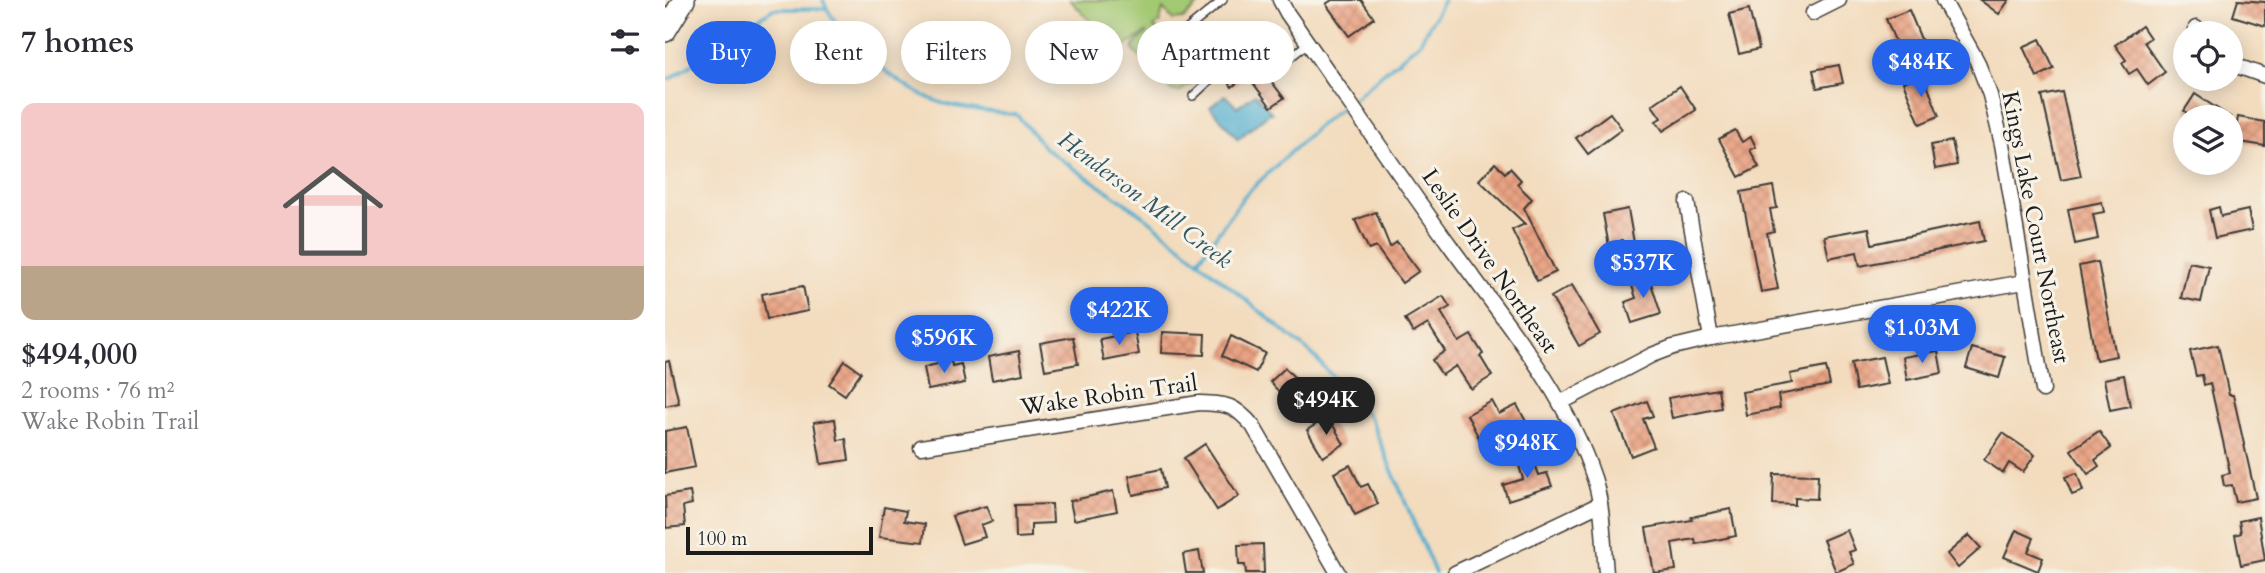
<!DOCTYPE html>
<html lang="en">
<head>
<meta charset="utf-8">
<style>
	body { margin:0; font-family:Cardo,serif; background:#f2f2f3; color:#2b2b33; height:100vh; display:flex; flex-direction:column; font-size:26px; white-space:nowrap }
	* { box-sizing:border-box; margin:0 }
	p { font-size:23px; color:#7c7c81 }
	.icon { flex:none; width:38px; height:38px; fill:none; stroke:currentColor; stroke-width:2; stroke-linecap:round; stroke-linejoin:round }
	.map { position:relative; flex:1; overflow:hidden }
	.sheet { display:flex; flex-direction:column; background:#fff; width:665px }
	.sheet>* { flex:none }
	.banner { position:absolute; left:21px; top:21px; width:665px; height:63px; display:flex; gap:14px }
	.controls { position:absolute; left:1508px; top:21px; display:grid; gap:14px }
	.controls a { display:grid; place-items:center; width:70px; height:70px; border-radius:50%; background:#fff; box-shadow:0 4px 18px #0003; font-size:35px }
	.scale { position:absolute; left:21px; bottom:18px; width:187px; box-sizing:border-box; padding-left:7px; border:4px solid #1c1c1c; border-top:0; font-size:19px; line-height:24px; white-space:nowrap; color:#1c1c1c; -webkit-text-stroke:5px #f7f3e8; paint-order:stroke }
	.price { position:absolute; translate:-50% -60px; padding:0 16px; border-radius:24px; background:#2563eb; color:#fff; font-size:23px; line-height:46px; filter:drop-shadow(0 2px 4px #0008) }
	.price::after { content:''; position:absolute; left:50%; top:42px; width:21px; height:16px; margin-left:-10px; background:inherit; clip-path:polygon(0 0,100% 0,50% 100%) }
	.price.active { background:#222; color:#fff }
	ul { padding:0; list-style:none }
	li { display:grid; align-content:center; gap:14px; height:371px; padding:0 21px }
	li span { display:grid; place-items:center; height:217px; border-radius:14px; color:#555 }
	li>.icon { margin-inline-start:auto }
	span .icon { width:126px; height:126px; fill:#fffc; stroke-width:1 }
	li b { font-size:30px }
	h2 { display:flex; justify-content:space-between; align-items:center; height:84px; padding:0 21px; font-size:30px }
	.tag { padding:0 24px; border-radius:32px; background:#fff; box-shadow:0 4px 18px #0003; font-size:24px; line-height:63px }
	.tag.active { background:#2563eb; color:#fff }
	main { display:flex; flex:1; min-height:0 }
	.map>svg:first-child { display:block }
	.grass { fill:#a4c973; stroke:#607248; stroke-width:2 }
	.water { fill:#50aecf; stroke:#366576; stroke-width:2 }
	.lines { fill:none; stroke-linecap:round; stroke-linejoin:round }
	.stream { stroke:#50aecf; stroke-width:3.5 }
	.building { fill:url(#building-cross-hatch) }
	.lane-casing { stroke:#3c3934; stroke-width:10 }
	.street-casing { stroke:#3c3934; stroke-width:17 }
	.secondary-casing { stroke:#3c3934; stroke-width:24 }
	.lane { stroke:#fff; stroke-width:7 }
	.street { stroke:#fff; stroke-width:14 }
	.secondary { stroke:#fff; stroke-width:21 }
	.labels { text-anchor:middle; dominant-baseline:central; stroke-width:6; stroke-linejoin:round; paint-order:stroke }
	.street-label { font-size:23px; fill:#1c1c1c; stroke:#f7f3e8 }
	.water-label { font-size:24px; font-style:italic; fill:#315664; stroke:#f7f3e8 }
</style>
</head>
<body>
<main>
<section class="sheet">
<h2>7 homes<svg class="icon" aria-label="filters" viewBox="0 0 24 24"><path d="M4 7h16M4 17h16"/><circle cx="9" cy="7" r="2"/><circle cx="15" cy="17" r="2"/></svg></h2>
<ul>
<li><span style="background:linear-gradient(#f6c9c9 75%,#b9a48a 0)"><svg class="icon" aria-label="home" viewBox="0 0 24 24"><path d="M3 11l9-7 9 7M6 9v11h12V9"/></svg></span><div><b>$494,000</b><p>2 rooms · 76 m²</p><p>Wake Robin Trail</p></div></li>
</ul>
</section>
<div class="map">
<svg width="1600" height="573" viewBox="0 0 1600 573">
	<defs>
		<pattern id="building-cross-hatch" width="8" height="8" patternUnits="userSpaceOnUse" patternTransform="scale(1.75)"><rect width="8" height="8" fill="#e9a283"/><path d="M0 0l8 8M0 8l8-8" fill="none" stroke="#c78b71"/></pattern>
	</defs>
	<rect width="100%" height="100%" fill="#f7f3e8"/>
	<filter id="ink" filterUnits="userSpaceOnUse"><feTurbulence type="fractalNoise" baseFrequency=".0143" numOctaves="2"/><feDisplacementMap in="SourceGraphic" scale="14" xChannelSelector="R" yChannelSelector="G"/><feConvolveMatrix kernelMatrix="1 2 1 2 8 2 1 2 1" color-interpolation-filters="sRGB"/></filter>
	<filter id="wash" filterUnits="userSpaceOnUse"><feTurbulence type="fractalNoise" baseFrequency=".00686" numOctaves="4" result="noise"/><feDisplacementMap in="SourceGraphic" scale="28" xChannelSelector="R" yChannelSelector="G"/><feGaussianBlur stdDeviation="1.57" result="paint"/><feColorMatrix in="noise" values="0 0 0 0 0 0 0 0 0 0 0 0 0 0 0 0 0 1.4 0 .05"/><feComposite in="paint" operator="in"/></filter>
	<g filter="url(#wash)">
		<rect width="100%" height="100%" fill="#f3dcbe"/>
		<path class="grass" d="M 405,0 L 539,0 L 518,19 L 508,20 L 498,9 L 495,22 L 489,27 L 531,69 L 531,81 L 514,92 L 506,90 L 468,50 L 470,44 L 482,32 L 458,48 L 450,46 Z"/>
		<path class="water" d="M 590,94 L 607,113 L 603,114 L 573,139 L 545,107 L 560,95 L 572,107 Z"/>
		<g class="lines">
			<g class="stream">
				<path d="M 158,0 C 165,18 180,33 193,47 C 220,72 251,98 288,106 C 309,110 331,112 352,115 L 381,149 L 479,216 L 647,354 L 705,418 L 770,573"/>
				<path d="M 0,80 L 7,78 L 108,9 L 162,9"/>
				<path d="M 687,100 L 755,42 L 779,0"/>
				<path d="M 533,261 L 579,196 L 651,128 L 681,104"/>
			</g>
		</g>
		<g id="blocks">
			<g class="building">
				<path d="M 667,0 L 696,0 L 709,18 L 684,36 L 661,4 Z"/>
				<path d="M 1315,0 L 1344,0 L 1334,14 Z"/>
				<path d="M 1573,0 L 1600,2 L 1600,26 L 1568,16 Z"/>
				<path d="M 1084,9 L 1094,49 L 1074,54 L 1064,14 Z"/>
				<path d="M 1244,10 L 1258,44 L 1235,53 L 1221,19 Z"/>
				<path d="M 1477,26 L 1485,38 L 1479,42 L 1500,72 L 1483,85 L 1472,69 L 1464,74 L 1457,63 L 1461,60 L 1450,45 Z"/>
				<path d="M 1375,39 L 1389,69 L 1372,77 L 1358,47 Z"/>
				<path d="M 568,44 L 581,60 L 587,56 L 619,98 L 606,107 L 582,75 L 567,87 L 560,77 L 568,71 L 555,54 Z"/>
				<path d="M 1174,65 L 1178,83 L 1152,88 L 1148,70 Z"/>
				<path d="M 1258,74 L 1274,116 L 1255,124 L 1238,82 Z"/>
				<path d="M 1015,86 L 1031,110 L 998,131 L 991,121 L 996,118 L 987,105 Z"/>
				<path d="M 1397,92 L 1416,176 L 1396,180 L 1377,96 Z"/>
				<path d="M 1530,94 L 1565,117 L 1529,117 L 1519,111 Z"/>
				<path d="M 945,113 L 957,129 L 923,154 L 911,138 Z"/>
				<path d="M 1573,117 L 1600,122 L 1600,146 L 1569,141 Z"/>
				<path d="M 1070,130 L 1077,142 L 1086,137 L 1091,147 L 1085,150 L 1094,167 L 1074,177 L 1054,139 Z"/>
				<path d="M 1287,141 L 1292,165 L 1270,169 L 1266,145 Z"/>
				<path d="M 830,163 L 840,173 L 845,168 L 856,180 L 852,184 L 867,199 L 859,208 L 891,272 L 872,281 L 847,230 L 860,224 L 814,180 Z"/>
				<path d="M 1108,186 L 1112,208 L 1105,209 L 1109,231 L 1102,233 L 1113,289 L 1096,292 L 1076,192 Z"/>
				<path d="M 1437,202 L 1439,212 L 1428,214 L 1433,239 L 1410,244 L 1403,209 Z"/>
				<path d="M 1554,207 L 1556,216 L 1583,210 L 1587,230 L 1550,238 L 1544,210 Z"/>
				<path d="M 963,209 L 969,243 L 960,245 L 957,240 L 944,246 L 938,214 Z"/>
				<path d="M 711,212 L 725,247 L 732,242 L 754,271 L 737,283 L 711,247 L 704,250 L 690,220 Z"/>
				<path d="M 1315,221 L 1319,241 L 1195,266 L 1192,252 L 1164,258 L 1159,236 L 1204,228 L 1207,244 Z"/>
				<path d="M 1433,262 L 1451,356 L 1431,360 L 1414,266 Z"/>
				<path d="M 1524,262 L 1544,266 L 1536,302 L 1516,298 Z"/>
				<path d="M 983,274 L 996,314 L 967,323 L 960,302 L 971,298 L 965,280 Z"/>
				<path d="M 907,285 L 935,334 L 914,346 L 886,297 Z"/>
				<path d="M 138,286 L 143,311 L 102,319 L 97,294 Z"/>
				<path d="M 778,296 L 785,307 L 776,312 L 794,342 L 806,335 L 818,354 L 815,356 L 827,376 L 806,389 L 791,366 L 777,375 L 767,360 L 780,351 L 763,324 L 748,333 L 740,319 Z"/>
				<path d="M 470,332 L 474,354 L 439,361 L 435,339 Z"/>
				<path d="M 497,332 L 540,334 L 539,355 L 496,353 Z"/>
				<path d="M 566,336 L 600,353 L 591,372 L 557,356 Z"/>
				<path d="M 408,337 L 413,364 L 380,370 L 375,343 Z"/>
				<path d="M 1553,345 L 1564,395 L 1568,395 L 1591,498 L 1571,502 L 1567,485 L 1559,486 L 1557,475 L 1565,473 L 1545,383 L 1539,385 L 1537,375 L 1531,376 L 1525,351 Z"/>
				<path d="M 1307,348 L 1340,357 L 1334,378 L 1301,368 Z"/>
				<path d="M 354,351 L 358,374 L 327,380 L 323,357 Z"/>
				<path d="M 1273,351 L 1277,373 L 1242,380 L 1238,357 Z"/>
				<path d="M 1217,357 L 1223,384 L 1191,390 L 1186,363 Z"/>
				<path d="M 4,361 L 14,403 L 0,406 L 0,362 Z"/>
				<path d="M 180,361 L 196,372 L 180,395 L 164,384 Z"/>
				<path d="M 286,361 L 287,366 L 296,364 L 300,383 L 263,390 L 259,367 Z"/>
				<path d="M 1161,367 L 1165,385 L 1113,395 L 1115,408 L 1081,415 L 1077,392 L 1127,383 L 1125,374 Z"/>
				<path d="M 620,368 L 643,391 L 627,406 L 605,382 Z"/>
				<path d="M 1459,375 L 1465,406 L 1445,410 L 1439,379 Z"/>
				<path d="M 1053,389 L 1056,408 L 1007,418 L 1003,398 Z"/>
				<path d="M 827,401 L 834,414 L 852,405 L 863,425 L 819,448 L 802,415 Z"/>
				<path d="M 982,401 L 988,416 L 978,419 L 989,447 L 966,456 L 949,414 Z"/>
				<path d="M 663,417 L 679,444 L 658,457 L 642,430 Z"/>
				<path d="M 170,419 L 173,440 L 181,439 L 184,460 L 156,464 L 149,422 Z"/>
				<path d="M 22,427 L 30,467 L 0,473 L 0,431 Z"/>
				<path d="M 1434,431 L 1446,448 L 1430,460 L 1434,466 L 1423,474 L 1406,450 Z"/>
				<path d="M 1338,433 L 1370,455 L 1358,472 L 1344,463 L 1338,473 L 1319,460 Z"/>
				<path d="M 540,444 L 574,496 L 552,510 L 519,458 Z"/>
				<path d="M 867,455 L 874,475 L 882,473 L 887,486 L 843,500 L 838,485 L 858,479 L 852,459 Z"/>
				<path d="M 685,465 L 696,487 L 703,484 L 713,504 L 690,515 L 669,473 Z"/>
				<path d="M 496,469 L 500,488 L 468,495 L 464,476 Z"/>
				<path d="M 1412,473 L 1418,491 L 1407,495 L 1400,477 Z"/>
				<path d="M 1109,474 L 1153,475 L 1152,499 L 1130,498 L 1130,505 L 1108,504 Z"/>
				<path d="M 448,491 L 452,511 L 409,520 L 405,501 Z"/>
				<path d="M 25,492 L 27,504 L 18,506 L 20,526 L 1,528 L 0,496 Z"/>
				<path d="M 387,504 L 388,523 L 366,524 L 366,537 L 351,538 L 350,505 Z"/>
				<path d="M 321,506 L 327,521 L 316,525 L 320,537 L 297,544 L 287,516 Z"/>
				<path d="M 219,507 L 241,511 L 239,521 L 260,524 L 258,542 L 214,537 Z"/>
				<path d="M 1066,509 L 1071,536 L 1031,544 L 1030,539 L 1007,543 L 1011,570 L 989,573 L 981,528 L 1027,520 L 1026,517 Z"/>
				<path d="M 1593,517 L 1600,560 L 1576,565 L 1570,535 L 1576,533 L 1574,521 Z"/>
				<path d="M 1182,530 L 1190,550 L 1184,552 L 1189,564 L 1171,572 L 1158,540 Z"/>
				<path d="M 1351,530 L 1369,538 L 1363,552 L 1378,558 L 1373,571 L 1339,557 Z"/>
				<path d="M 1304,535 L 1316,548 L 1293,568 L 1282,554 Z"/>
				<path d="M 598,544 L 599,573 L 581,573 L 580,565 L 574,565 L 573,545 Z"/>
				<path d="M 534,551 L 538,573 L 521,573 L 518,554 Z"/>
			</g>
		</g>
	</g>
	<g filter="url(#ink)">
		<use href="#blocks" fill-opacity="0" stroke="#3c3934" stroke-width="2"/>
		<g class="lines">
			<g class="lane-casing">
				<g id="lane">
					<path d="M 510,39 L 558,0"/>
					<path d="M 616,65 L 643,43"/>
					<path d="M 528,96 L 544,81"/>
				</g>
			</g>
			<g class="street-casing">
				<g id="street">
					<path d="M 615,0 L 622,13 C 676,90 729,168 784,244 C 837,318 900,390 929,478 C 939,508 938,542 941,573"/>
					<path d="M 1278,0 L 1312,61 L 1325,95 L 1337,144 L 1378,390"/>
					<path d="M 1148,13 L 1174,0"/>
					<path d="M 1531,28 L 1535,33"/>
					<path d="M 1566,64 L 1600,76"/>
					<path d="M 1022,202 L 1046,338"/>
					<path d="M 895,403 L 987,355 L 1008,347 L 1046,338 L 1359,282"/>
					<path d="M 256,447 L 534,403 C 562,404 569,404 588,426 L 673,573"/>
					<path d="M 790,573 L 935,504"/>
				</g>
			</g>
			<g class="secondary-casing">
				<path id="secondary" d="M 0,31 L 19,0"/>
			</g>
			<use href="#lane" class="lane"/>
			<use href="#street" class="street"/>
			<use href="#secondary" class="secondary"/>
		</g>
	</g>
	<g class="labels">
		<g class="street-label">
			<text transform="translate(1371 227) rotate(79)">Kings Lake Court Northeast</text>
			<text transform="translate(825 261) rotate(55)">Leslie Drive Northeast</text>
			<text transform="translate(444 395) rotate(-8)">Wake Robin Trail</text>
		</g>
		<g class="water-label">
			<text transform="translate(480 200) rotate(37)">Henderson Mill Creek</text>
		</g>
	</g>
</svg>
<div class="controls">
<a><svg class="icon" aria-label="locate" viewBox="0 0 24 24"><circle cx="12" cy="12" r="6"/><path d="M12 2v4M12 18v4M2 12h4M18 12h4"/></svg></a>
<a><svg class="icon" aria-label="layers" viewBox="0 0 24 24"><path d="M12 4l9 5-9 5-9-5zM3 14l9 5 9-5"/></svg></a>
</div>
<div class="scale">100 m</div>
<b class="price" style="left:1256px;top:99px">$484K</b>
<b class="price" style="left:978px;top:300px">$537K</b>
<b class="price" style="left:454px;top:347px">$422K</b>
<b class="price" style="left:1257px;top:365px">$1.03M</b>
<b class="price" style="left:279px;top:375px">$596K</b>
<b class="price active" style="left:661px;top:437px">$494K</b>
<b class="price" style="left:862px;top:480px">$948K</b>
<div class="banner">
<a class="tag active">Buy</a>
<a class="tag">Rent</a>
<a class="tag">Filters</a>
<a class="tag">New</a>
<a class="tag">Apartment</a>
</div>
</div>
</main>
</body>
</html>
